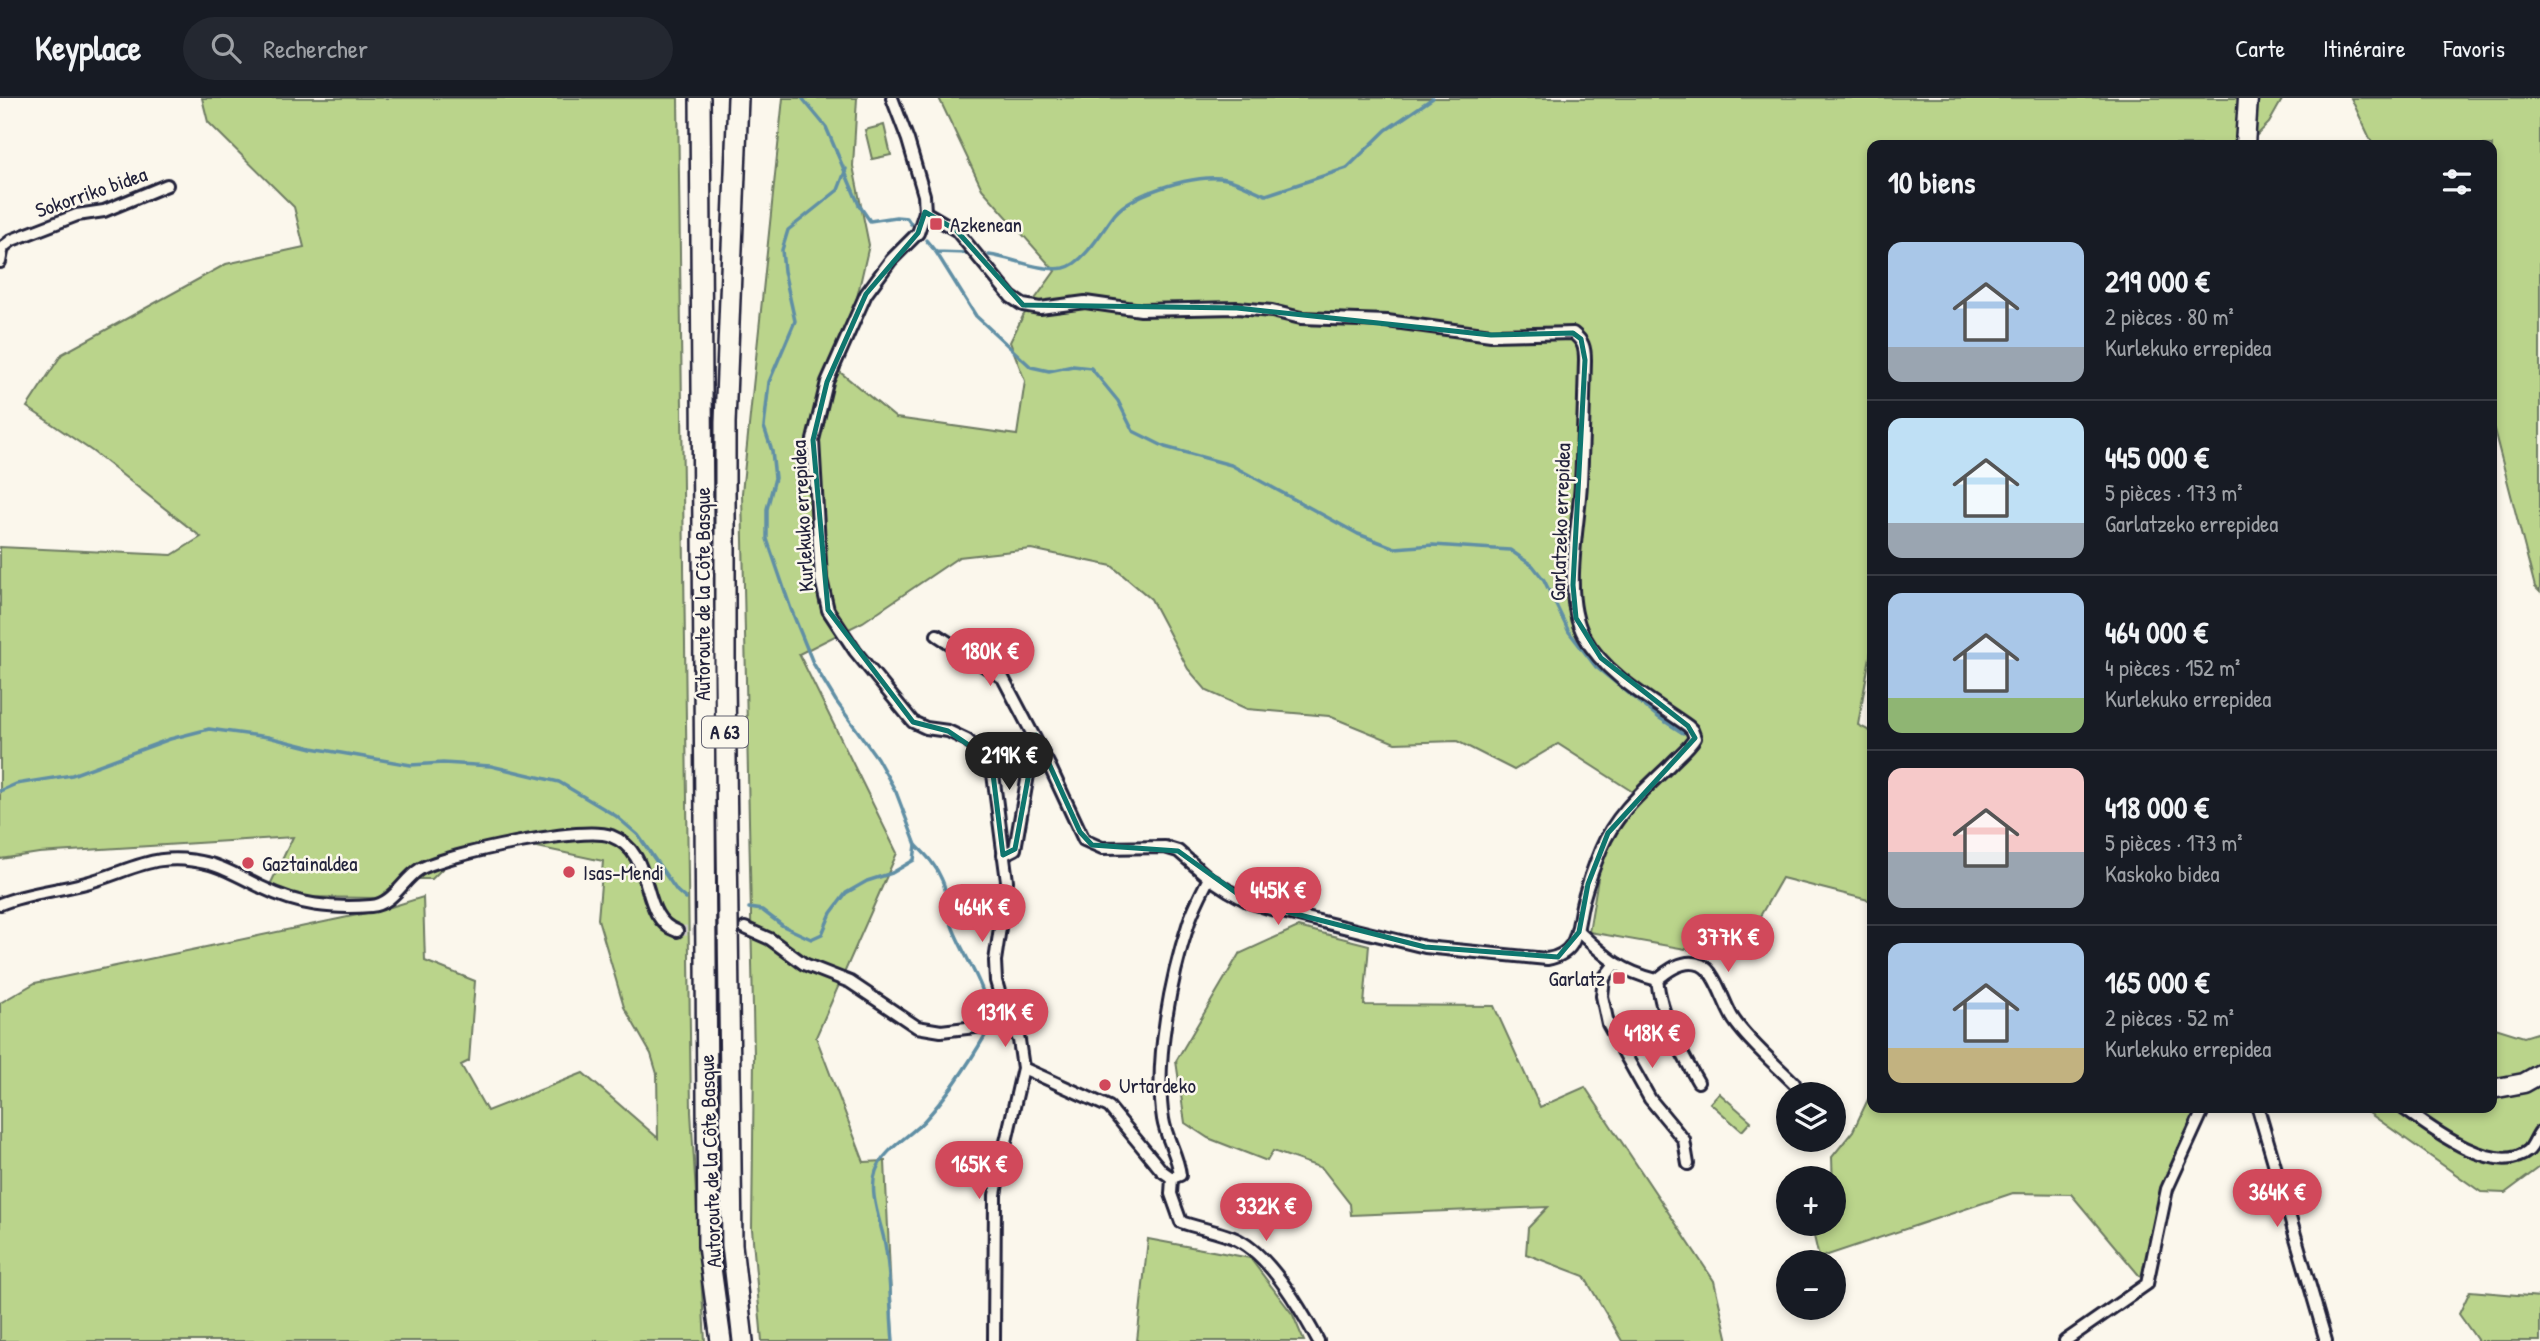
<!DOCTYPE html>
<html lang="fr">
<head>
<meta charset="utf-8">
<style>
	body { margin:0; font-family:"Patrick Hand",sans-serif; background:#242831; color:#f1f3f6; height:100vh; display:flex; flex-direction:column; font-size:26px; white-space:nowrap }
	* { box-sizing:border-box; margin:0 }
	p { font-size:23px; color:#9ea1a6 }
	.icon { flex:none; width:38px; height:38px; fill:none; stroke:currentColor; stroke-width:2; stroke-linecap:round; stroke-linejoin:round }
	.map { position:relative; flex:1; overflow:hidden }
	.side { position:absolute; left:1867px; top:42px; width:630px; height:973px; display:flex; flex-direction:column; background:#171b24; border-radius:14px; box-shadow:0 4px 10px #0003 }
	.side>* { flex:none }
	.buttons { position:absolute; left:1776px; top:984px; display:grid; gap:14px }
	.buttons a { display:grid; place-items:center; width:70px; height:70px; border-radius:50%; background:#171b24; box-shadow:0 4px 10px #0003; font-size:35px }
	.price { position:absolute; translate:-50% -60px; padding:0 16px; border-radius:24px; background:#d1495b; color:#fff; font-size:23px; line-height:46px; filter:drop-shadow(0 2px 4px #0008) }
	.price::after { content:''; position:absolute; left:50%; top:42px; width:21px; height:16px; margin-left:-10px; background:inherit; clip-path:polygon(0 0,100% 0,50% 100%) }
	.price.selected { background:#222; color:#fff }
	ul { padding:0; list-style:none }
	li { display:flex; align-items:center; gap:21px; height:175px; padding:0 21px }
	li+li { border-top:2px solid #363941 }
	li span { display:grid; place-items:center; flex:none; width:196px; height:140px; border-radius:14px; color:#555 }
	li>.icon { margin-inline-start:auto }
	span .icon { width:84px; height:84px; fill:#fffc; stroke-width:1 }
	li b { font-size:30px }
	h2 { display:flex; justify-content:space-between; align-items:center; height:84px; padding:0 21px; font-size:30px }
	header { display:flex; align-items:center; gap:42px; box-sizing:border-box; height:98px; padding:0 35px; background:#171b24; border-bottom:2px solid #363941 }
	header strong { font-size:33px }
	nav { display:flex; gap:38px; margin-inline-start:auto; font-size:24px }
	.search { width:490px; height:63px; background:#242831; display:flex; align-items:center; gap:18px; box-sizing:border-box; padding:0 24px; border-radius:38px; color:#9ea1a6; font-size:26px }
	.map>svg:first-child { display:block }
	.green { fill:#bad48b; stroke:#6e7b63; stroke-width:2 }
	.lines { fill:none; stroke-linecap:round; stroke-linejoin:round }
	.stream { stroke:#618fa5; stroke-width:3.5 }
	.street-tunnel { stroke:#d0ccc9; stroke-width:10; stroke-dasharray:10 5; stroke-linecap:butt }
	.street-casing { stroke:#22223b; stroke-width:16 }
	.primary-casing { stroke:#22223b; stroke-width:23 }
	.highway-casing { stroke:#22223b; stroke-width:24 }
	.street { stroke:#fbf7ec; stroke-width:10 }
	.primary { stroke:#fbf7ec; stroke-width:18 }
	.highway { stroke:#fbf7ec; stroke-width:19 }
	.marked { fill:none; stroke:#0f766e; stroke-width:5; stroke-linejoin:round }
	.poi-dot { fill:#d1495b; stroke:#fbf7ec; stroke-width:2.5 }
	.labels { text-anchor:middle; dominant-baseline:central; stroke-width:5; stroke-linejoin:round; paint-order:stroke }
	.shield { fill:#fbf7ec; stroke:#636270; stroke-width:2 }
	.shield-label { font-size:19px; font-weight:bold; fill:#22223b }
	.street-label { font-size:21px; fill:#22223b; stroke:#fbf7ec }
	.poi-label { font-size:21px; fill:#22223b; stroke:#fbf7ec; text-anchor:start }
</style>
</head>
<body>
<header>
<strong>Keyplace</strong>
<div class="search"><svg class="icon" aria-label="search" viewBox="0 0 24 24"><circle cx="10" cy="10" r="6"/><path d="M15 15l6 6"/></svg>Rechercher</div>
<nav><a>Carte</a><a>Itinéraire</a><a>Favoris</a></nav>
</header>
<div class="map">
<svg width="2540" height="1243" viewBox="0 0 2540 1243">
	<rect width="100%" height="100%" fill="#fbf7ec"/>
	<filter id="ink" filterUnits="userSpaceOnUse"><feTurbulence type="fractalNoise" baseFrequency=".0143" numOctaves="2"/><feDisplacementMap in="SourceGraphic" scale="14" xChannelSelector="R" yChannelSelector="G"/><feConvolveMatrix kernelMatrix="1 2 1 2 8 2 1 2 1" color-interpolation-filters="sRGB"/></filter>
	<g filter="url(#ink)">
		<g class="green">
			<path d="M 202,0 L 678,0 L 691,1014 L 705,1243 L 0,1243 L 0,905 L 35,885 L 381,812 L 423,799 L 425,863 L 475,883 L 469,963 L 461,967 L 487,1013 L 583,975 L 658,1040 L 657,976 L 651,956 L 624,909 L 598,821 L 603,763 L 528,747 L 447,766 L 432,781 L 401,781 L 378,800 L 300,799 L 269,789 L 293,739 L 39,755 L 0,761 L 0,449 L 172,457 L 201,439 L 92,353 L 27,309 L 62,256 L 226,166 L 304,149 L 294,109 L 208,24 Z"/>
			<path d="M 783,0 L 857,0 L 853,68 L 869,147 L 840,274 L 896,320 L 1017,337 L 1025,283 L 1010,244 L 1023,218 L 1055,173 L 982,91 L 939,0 L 2283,0 L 2269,25 L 2247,47 L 1872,47 L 1872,547 L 1858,627 L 1872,634 L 1872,803 L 1782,780 L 1736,860 L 1589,834 L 1602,756 L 1636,696 L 1558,646 L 1514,672 L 1457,643 L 1395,645 L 1329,618 L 1247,611 L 1207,593 L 1188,571 L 1151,501 L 1112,468 L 1031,451 L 959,459 L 863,524 L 799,556 L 897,755 L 816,939 L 864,1064 L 885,1063 L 893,1243 L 762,1243 L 752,1131 L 754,958 L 742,395 Z"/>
			<path d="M 2351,0 L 2540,0 L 2540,494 L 2535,489 L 2492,324 L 2492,47 L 2373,47 Z"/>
			<path d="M 884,27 L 891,57 L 872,61 L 865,32 Z"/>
			<path d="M 1298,829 L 1369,847 L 1364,907 L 1494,908 L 1540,1009 L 1585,989 L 1714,1183 L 1728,1243 L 1622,1243 L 1584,1178 L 1526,1156 L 1528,1130 L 1548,1109 L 1351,1117 L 1350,1106 L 1322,1070 L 1273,1053 L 1267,1063 L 1208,1040 L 1185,1025 L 1176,963 L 1239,856 Z"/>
			<path d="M 2492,929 L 2524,939 L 2540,934 L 2540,1069 L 2505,1095 L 2481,1094 L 2362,1010 L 2492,1010 Z"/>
			<path d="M 1872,993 L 1872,1010 L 2197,1010 L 2164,1088 L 2143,1182 L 2071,1096 L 2013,1095 L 1819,1160 L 1811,1125 L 1834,1125 L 1832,1059 L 1853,1033 Z"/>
			<path d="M 1719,995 L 1751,1023 L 1742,1033 L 1710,1005 Z"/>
			<path d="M 1148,1141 L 1250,1160 L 1293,1217 L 1304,1243 L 1137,1243 Z"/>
			<path d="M 2470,1193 L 2540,1199 L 2540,1243 L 2478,1243 L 2459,1216 Z"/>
		</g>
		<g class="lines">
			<g class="stream">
				<path d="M 802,0 L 826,29 L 859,107 L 870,123 L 896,119 L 907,120 L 911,126"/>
				<path d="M 926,142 L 936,154 L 966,155"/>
				<path d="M 936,154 L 976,218 L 1031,269 L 1049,273 L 1073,268 L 1091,270 L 1118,303 L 1133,333 L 1165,349 L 1231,367 L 1358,436 L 1395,450 L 1433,447 L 1510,452 L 1533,468 L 1544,482 L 1569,534 L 1596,569 L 1658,619 L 1683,635"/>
				<path d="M 989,157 C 1013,160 1040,174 1064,170 C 1084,166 1103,131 1115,116 C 1133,94 1199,75 1226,81 C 1239,84 1253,92 1266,97 L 1347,70 L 1386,32 L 1433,0"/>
				<path d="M 0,693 L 16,686 L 72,677 L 170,641 L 209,631 L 268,639 L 312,650 L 411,667 L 443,665 L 491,668 L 559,684 L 616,718 L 638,737 L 677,793 L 686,801"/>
				<path d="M 916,747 C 927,758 936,767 942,782 C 948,795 947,809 951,824 C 959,853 989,888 987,919"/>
				<path d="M 749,810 L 762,812 L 783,828 L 811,841 L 822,836 L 831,815 L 846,795 L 867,783 L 892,775 L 914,762 L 916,747 L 896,694 L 877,660 L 836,603 L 813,565 L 791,511 L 767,441 L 767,411 L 775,380 L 772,353 L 764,329 L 769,284 L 795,223 L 784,173 L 782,152 L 788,132 L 838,92 L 846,71"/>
				<path d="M 893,1243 C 890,1211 891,1178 885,1146 C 881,1124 868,1095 876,1073 C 884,1051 909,1039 924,1023 C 948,997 968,967 986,936"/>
			</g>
			<path class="street-tunnel" d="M 677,833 L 745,830"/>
			<g class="street-casing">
				<g id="street">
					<path d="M 892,0 L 908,42 L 924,97 L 925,114 L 918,135 L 891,162 L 866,196 L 827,284 L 813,342 L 821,481 L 828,512 L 855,553 L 913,624 L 926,630 L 948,633 L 967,642 L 982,656 L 993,676 L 1007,783 L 995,863 L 996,883 L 1004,911 L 1019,942 L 1023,970 L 999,1074 L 995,1097 L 994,1243"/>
					<path d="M 925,114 L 956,132 L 1011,199 L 1023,207 L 1040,210 L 1085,204 L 1141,212 L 1237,210 L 1272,213 L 1301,220 L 1387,223 L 1491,237 L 1573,235 C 1583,243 1585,249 1585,262 C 1584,303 1583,344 1581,385 C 1579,429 1562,498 1584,538 C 1605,577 1653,603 1688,628 L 1692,632 L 1695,640 C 1689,650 1677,659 1669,668 C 1643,693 1615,717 1601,751 C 1594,768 1588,785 1583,803 C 1576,829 1581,855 1547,861 L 1425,849 L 1274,812 L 1249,804 L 1229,793 L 1209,780 L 1178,753 L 1165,749 L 1102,750 L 1084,742 L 1050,669 L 1003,580 L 937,537"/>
					<path d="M 0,164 L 3,149 L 12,142 L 77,117 L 104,113 L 167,87"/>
					<path d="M 1003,757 L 1015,751 L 1029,671 L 1038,649"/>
					<path d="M 0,806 C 27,795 54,793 82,786 C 131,774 154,751 210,766 C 228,771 246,782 263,790 C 298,807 331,811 371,808 C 394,806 402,782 420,771 C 448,756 584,727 611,738 C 658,756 637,819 677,833"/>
					<path d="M 745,830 L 770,841 L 804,866 L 850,884 L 917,929 L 941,933 L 1010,925"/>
					<path d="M 1579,834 C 1606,859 1620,873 1657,882 C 1668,872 1685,860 1701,867 C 1716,873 1724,908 1734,922 C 1749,944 1775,966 1794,985"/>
					<path d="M 1614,867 L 1604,880 L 1602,898 L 1608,926 L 1650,1001 L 1684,1042 L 1688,1066"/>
					<path d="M 1657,882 C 1662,920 1679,951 1698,984"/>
					<path d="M 1023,970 L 1109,1009 L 1162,1073 L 1172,1080"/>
					<path d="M 2258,1010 L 2326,1243"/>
					<path d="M 2403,1010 C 2429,1029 2495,1080 2528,1053 C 2533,1049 2536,1039 2540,1034"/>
					<path d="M 1172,1080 L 1180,1077 C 1178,1057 1166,1041 1163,1021 C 1154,963 1171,879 1189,824 C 1194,809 1202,794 1209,780"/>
					<path d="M 1172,1080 L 1171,1096 L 1181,1124 C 1197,1130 1223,1134 1238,1142 C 1271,1159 1301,1211 1318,1243"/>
					<path d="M 2065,1243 L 2147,1186 L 2167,1091 L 2204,1010"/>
				</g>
			</g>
			<g class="primary-casing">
				<g id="primary">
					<path d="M 2245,47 L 2248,0"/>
					<path d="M 2492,991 L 2524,985 L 2540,976"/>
				</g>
			</g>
			<g class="highway-casing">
				<g id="highway">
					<path d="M 700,0 L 708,1148 L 721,1243"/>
					<path d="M 738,0 L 725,325 L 725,580 L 732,1147 L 743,1243"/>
				</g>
			</g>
			<use href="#street" class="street"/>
			<use href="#primary" class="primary"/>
			<use href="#highway" class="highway"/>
		</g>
	</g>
	<path class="marked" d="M 925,114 L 956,132 L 1023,207 L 1237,210 L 1491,237 L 1573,235 L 1581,241 L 1585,262 L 1573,487 L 1576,520 L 1601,560 L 1688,628 L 1695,640 L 1608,735 L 1588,786 L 1579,834 L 1558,859 L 1425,849 L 1249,804 L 1178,753 L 1092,747 L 1080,734 L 1036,637 L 1015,751 L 1003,757 L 993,676 L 982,656 L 948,633 L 913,624 L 828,512 L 813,342 L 827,284 L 866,196 L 918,135 Z"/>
	<g class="poi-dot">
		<rect x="929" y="119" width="14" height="14" rx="3.5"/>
		<circle cx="248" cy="765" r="7"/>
		<circle cx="569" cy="774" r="7"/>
		<rect x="1612" y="873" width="14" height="14" rx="3.5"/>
		<circle cx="1105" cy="987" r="7"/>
	</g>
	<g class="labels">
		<rect class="shield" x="702" y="618.5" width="46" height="31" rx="5"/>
		<g class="shield-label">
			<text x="725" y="634">A 63</text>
		</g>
		<g class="street-label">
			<text transform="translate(91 94) rotate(-19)">Sokorriko bidea</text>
			<text transform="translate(802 418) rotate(-93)">Kurlekuko errepidea</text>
			<text transform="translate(1560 424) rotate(-88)">Garlatzeko errepidea</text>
			<text transform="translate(702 496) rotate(-90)">Autoroute de la Côte Basque</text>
			<text transform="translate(710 1063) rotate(-92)">Autoroute de la Côte Basque</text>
		</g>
		<g class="poi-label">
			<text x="950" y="126">Azkenean</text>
			<text x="262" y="765">Gaztainaldea</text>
			<text x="583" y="774">Isas-Mendi</text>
			<text x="1605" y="880" text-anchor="end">Garlatz</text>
			<text x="1119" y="987">Urtardeko</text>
		</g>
	</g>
</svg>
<div class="buttons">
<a><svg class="icon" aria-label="layers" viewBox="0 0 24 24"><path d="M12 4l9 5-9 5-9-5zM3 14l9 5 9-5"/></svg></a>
<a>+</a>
<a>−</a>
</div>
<b class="price" style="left:990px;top:590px">180K €</b>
<b class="price selected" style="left:1009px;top:694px">219K €</b>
<b class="price" style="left:1278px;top:829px">445K €</b>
<b class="price" style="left:982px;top:846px">464K €</b>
<b class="price" style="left:1728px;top:876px">377K €</b>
<b class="price" style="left:1005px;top:951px">131K €</b>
<b class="price" style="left:1652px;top:972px">418K €</b>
<b class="price" style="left:979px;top:1103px">165K €</b>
<b class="price" style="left:2277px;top:1131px">364K €</b>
<b class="price" style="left:1266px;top:1145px">332K €</b>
<section class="side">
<h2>10 biens<svg class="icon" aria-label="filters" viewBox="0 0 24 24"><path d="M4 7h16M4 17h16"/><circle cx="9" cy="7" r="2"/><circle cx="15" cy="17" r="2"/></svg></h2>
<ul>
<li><span style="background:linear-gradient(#a9c7e8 75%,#9aa5b1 0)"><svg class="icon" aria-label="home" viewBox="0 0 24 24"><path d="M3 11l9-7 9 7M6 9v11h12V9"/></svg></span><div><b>219 000 €</b><p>2 pièces · 80 m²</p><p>Kurlekuko errepidea</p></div></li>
<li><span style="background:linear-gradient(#bfe0f5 75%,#9aa5b1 0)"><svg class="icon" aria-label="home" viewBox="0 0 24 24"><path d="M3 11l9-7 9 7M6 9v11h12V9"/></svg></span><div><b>445 000 €</b><p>5 pièces · 173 m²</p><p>Garlatzeko errepidea</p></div></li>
<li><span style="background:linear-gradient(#a9c7e8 75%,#8fb573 0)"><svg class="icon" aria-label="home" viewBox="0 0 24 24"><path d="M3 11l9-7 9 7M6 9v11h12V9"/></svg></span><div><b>464 000 €</b><p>4 pièces · 152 m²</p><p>Kurlekuko errepidea</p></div></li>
<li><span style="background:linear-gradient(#f6c9c9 60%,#9aa5b1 0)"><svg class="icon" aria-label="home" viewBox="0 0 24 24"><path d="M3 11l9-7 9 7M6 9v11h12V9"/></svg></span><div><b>418 000 €</b><p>5 pièces · 173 m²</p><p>Kaskoko bidea</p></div></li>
<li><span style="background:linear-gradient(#a9c7e8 75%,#c2b280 0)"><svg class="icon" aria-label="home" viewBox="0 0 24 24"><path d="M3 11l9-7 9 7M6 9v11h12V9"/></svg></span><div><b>165 000 €</b><p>2 pièces · 52 m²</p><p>Kurlekuko errepidea</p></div></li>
</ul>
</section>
</div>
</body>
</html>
